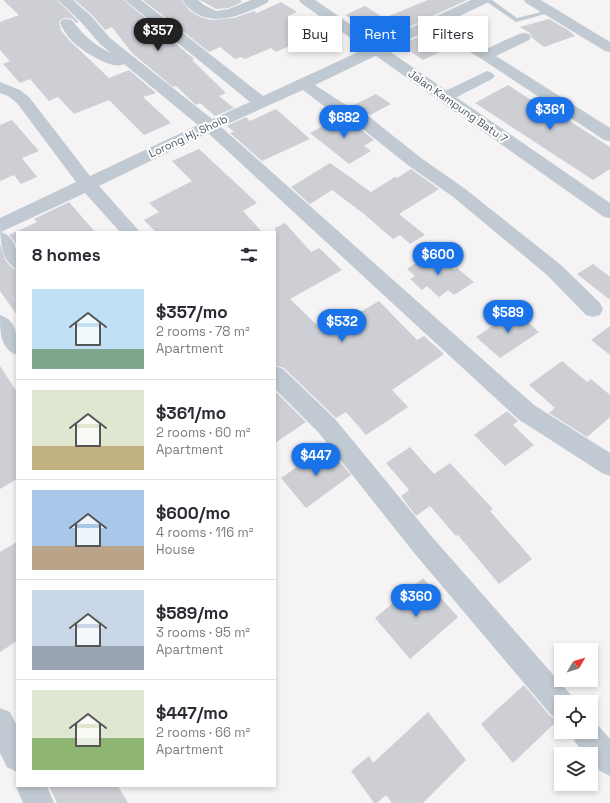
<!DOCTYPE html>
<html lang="en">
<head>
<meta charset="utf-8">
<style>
	body { margin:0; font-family:"Space Grotesk",sans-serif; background:#f7f7f7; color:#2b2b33; height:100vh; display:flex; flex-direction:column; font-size:15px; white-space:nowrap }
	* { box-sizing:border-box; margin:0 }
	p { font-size:13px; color:#7c7c81 }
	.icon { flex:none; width:22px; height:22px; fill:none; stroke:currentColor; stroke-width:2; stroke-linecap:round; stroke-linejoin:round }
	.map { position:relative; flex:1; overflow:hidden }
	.panel { position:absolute; left:16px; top:231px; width:260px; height:556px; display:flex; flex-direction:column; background:#fff; border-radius:0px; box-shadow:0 2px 6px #0003 }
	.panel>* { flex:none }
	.guide { position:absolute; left:288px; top:16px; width:262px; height:36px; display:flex; gap:8px }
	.needle { width:26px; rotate:52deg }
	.controls { position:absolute; left:554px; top:643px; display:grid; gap:8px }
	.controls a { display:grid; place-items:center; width:44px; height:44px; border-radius:0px; background:#fff; box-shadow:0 2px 6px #0003; font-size:20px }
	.price { position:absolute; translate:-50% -34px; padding:0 9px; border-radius:14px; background:#1a73e8; color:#fff; font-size:13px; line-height:26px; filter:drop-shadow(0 1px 2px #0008) }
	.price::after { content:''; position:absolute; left:50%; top:24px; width:12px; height:9px; margin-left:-6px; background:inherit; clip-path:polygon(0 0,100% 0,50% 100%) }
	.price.selected { background:#222; color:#fff }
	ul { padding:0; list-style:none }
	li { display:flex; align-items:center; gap:12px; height:100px; padding:0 16px }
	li+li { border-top:1px solid #e1e1e2 }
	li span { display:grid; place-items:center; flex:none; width:112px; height:80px; border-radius:0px; color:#555 }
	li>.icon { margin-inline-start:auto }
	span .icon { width:48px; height:48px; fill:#fffc; stroke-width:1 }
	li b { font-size:17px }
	h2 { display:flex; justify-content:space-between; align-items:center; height:48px; padding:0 16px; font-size:17px }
	.tag { padding:0 14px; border-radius:0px; background:#fff; box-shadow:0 2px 6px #0003; font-size:14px; line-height:36px }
	.tag.selected { background:#1a73e8; color:#fff }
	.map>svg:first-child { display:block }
	.building { fill:#cdcfd5 }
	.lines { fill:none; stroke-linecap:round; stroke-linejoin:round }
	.service { fill:#c1cad2; fill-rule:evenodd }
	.minor { fill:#c1cad2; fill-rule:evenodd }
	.tertiary { fill:#c1cad2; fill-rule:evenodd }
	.labels { text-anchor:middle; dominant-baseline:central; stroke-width:4; stroke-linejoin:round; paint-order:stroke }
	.far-street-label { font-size:11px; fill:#4a5661; stroke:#fff }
</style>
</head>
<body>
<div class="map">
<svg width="610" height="803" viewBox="0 0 610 803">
	<rect width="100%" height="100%" fill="#f5f3f3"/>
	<g class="building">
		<path d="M 3,0 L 57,0 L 79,22 L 76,23 L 73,19 L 67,18 L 62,19 L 59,22 L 61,29 L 60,29 L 69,40 L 109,78 L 129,70 L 156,93 L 143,97 L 171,123 L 144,135 L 109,100 L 74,114 L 58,97 L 49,101 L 30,79 L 20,83 L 3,64 L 10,61 L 0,50 L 0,22 L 19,15 Z"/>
		<path d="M 75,0 L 124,0 L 194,59 L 192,60 L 226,93 L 219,96 L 234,108 L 215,116 L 200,103 L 196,105 L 176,86 L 173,87 L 132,53 L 112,27 L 105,30 L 92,15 Z"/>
		<path d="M 143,0 L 181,0 L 190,11 L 200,17 L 211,20 L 234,18 L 254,11 L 257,13 L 281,2 L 297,12 L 288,16 L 318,37 L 311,40 L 315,43 L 296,51 L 289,46 L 276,52 L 271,48 L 245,59 L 241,57 L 235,59 L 220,47 L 209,52 Z"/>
		<path d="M 200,0 L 240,0 L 242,2 L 229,8 L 216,9 Z"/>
		<path d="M 428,0 L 467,0 L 388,37 L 378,30 L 372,33 L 345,15 L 365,6 L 384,18 Z"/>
		<path d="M 549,19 L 568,30 L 575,36 L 544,47 L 532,38 L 530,33 L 520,27 Z"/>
		<path d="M 426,33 L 448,48 L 423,60 L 401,45 Z"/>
		<path d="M 508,85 L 545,109 L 548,107 L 610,147 L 610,169 L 593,180 L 475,103 Z"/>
		<path d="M 376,94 L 391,104 L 370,115 L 352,106 Z"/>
		<path d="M 276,109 L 310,139 L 262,161 L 230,133 L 234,132 L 227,126 L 246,117 L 250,121 Z"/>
		<path d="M 340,117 L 354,124 L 374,140 L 364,146 L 371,151 L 349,164 L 310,133 Z"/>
		<path d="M 12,120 L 39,151 L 22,158 L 37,177 L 21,184 L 14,175 L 0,181 L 0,125 Z"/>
		<path d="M 199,149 L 257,203 L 243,211 L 262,232 L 156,232 L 144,220 L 159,212 L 149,203 L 192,181 L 172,161 Z"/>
		<path d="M 330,163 L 371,192 L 395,177 L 397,178 L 411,169 L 439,189 L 399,214 L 425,235 L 410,244 L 400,235 L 393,239 L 364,214 L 332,190 L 310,204 L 291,187 Z"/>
		<path d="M 69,202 L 95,232 L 17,232 L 17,248 L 15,242 L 9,235 L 37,222 L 34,219 Z"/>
		<path d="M 285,223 L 311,252 L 319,248 L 342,270 L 290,299 L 325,333 L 379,301 L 417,340 L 424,336 L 444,354 L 392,390 L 408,407 L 366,435 L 346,412 L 336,418 L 284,368 L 275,365 L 275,228 Z"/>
		<path d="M 0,244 L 6,261 L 11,267 L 17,270 L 17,315 L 0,291 Z"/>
		<path d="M 433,252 L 454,270 L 457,268 L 474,282 L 454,295 L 448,290 L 439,297 L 427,286 L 422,290 L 410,279 L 415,276 L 407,269 Z"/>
		<path d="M 593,264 L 610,277 L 610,300 L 577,274 Z"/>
		<path d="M 515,311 L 539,332 L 500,358 L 476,337 Z"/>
		<path d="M 610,326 L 610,355 L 591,340 Z"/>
		<path d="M 562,361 L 587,382 L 591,379 L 610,395 L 610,417 L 587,437 L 549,413 L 555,408 L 529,385 Z"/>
		<path d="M 0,366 L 17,392 L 17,479 L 0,489 Z"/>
		<path d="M 275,391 L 306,422 L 275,443 Z"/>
		<path d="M 507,411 L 518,421 L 513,425 L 534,445 L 505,466 L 474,435 Z"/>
		<path d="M 327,446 L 351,475 L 306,508 L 281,478 Z"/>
		<path d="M 410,447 L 434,474 L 450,463 L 493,509 L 490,511 L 532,559 L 499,584 L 458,535 L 456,536 L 430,506 L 416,516 L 401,496 L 409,490 L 386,463 Z"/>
		<path d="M 17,542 L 17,641 L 0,652 L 0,552 Z"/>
		<path d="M 423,578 L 458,617 L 410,659 L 375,618 Z"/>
		<path d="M 524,685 L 550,716 L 558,720 L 513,763 L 481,724 Z"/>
		<path d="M 428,712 L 466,760 L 423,803 L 392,803 L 386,795 L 377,803 L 374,803 L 351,771 L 369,756 L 373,763 Z"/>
		<path d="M 49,786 L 118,786 L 128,803 L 57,803 Z"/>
	</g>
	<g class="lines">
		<path class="service" d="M 484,0 L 492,0 L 517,18 L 541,12 L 545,14 L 516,22 Z"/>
		<g class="minor">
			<path d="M 58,0 L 73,0 L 91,16 L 110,38 L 212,119 L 250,102 L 125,0 L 141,0 L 263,96 L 471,0 L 489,0 L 487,3 L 443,24 L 486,49 L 519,34 L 524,33 L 529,34 L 531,37 L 529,40 L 496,56 L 610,128 L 610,141 L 604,140 L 480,58 L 431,29 L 315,85 L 341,102 L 367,115 L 421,158 L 464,188 L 561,265 L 600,303 L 603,309 L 600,315 L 593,317 L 586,315 L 547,275 L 452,196 L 409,166 L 355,123 L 329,110 L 303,90 L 221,127 L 534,405 L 610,453 L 610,476 L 602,473 L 518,419 L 208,133 L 99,186 L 140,232 L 120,232 L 85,193 L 1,232 C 18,238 17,254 17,269 C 0,262 0,236 0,218 L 76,182 L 17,103 L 8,96 L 0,93 L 0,82 L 20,90 L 29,97 L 90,176 L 198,125 L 124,64 C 112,71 81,50 72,41 C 67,36 63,29 60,23 L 62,20 L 67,19 L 72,20 C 83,35 94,45 111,53 L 100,44 L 81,22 Z"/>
			<path d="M 182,0 L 198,0 L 204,5 L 216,11 L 229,9 L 251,0 L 269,0 L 267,3 C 240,16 204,32 182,0 Z"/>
			<path d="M 524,0 L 541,0 L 610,42 L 610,52 L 605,51 L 526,3 Z"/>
			<path d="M 487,71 L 492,73 L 495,76 L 492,79 L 451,100 L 445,102 L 439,100 L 437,97 L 439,94 Z"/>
			<path d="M 0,315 C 19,321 17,339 17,355 C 0,349 0,331 0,315 Z"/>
			<path d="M 275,366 L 283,369 L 335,419 L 433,538 L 571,695 L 574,702 L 561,702 L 561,719 L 551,715 L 415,554 L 319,433 L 275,389 Z"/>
			<path d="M 0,708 L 10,712 L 17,726 L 17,772 L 7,767 L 0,753 Z"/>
			<path d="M 591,720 L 595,722 L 610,739 L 610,776 L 600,771 L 591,761 L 591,754 L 585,754 L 575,742 L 571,732 L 591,732 Z"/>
			<path d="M 17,784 L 17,786 L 47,786 L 54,803 L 23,803 L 16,786 Z"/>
		</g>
		<path class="tertiary" d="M 299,0 L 315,0 L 610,203 L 610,218 L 604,217 L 301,3 Z"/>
	</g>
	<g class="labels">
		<g class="far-street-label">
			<text transform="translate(458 106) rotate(35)">Jalan Kampung Batu 7</text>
			<text transform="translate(188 136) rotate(-25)">Lorong Hj. Shoib</text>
		</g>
	</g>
</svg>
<div class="controls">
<a><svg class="needle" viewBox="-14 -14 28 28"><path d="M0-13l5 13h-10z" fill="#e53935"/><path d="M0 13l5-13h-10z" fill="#7c7c81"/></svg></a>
<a><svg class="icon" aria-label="locate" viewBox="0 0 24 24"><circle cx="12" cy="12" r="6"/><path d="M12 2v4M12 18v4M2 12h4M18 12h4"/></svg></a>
<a><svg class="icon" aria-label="layers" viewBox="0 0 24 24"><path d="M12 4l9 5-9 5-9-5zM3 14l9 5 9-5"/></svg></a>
</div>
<b class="price selected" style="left:158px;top:52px">$357</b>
<b class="price" style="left:550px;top:131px">$361</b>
<b class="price" style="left:344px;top:139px">$682</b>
<b class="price" style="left:438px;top:276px">$600</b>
<b class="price" style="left:508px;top:334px">$589</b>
<b class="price" style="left:342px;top:343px">$532</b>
<b class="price" style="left:316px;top:477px">$447</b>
<b class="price" style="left:416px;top:618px">$360</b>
<div class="guide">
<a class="tag">Buy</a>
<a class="tag selected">Rent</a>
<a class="tag">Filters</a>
</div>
<section class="panel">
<h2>8 homes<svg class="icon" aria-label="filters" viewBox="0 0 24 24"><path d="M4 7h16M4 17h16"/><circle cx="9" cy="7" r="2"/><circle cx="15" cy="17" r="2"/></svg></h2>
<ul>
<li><span style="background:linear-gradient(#bfe0f5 75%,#7fa58c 0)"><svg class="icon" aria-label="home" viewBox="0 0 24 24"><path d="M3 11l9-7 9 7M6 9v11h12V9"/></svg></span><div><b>$357/mo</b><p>2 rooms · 78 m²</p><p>Apartment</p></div></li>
<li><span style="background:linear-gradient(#dfe7d0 70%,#c2b280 0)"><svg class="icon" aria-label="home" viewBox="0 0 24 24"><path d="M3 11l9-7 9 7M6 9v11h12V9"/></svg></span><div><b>$361/mo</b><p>2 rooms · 60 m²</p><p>Apartment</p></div></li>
<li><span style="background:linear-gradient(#a9c7e8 70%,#b9a48a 0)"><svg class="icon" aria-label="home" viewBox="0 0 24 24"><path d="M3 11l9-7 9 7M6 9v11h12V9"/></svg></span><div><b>$600/mo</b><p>4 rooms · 116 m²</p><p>House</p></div></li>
<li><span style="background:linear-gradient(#c9d6e8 70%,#9aa5b1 0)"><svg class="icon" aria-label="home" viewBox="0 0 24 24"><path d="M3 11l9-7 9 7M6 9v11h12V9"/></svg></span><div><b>$589/mo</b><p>3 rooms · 95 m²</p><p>Apartment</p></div></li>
<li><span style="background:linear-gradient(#dfe7d0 60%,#8fb573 0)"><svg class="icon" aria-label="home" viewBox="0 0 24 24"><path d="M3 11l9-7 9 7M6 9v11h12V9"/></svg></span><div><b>$447/mo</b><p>2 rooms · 66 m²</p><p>Apartment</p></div></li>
</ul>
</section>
</div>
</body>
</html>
